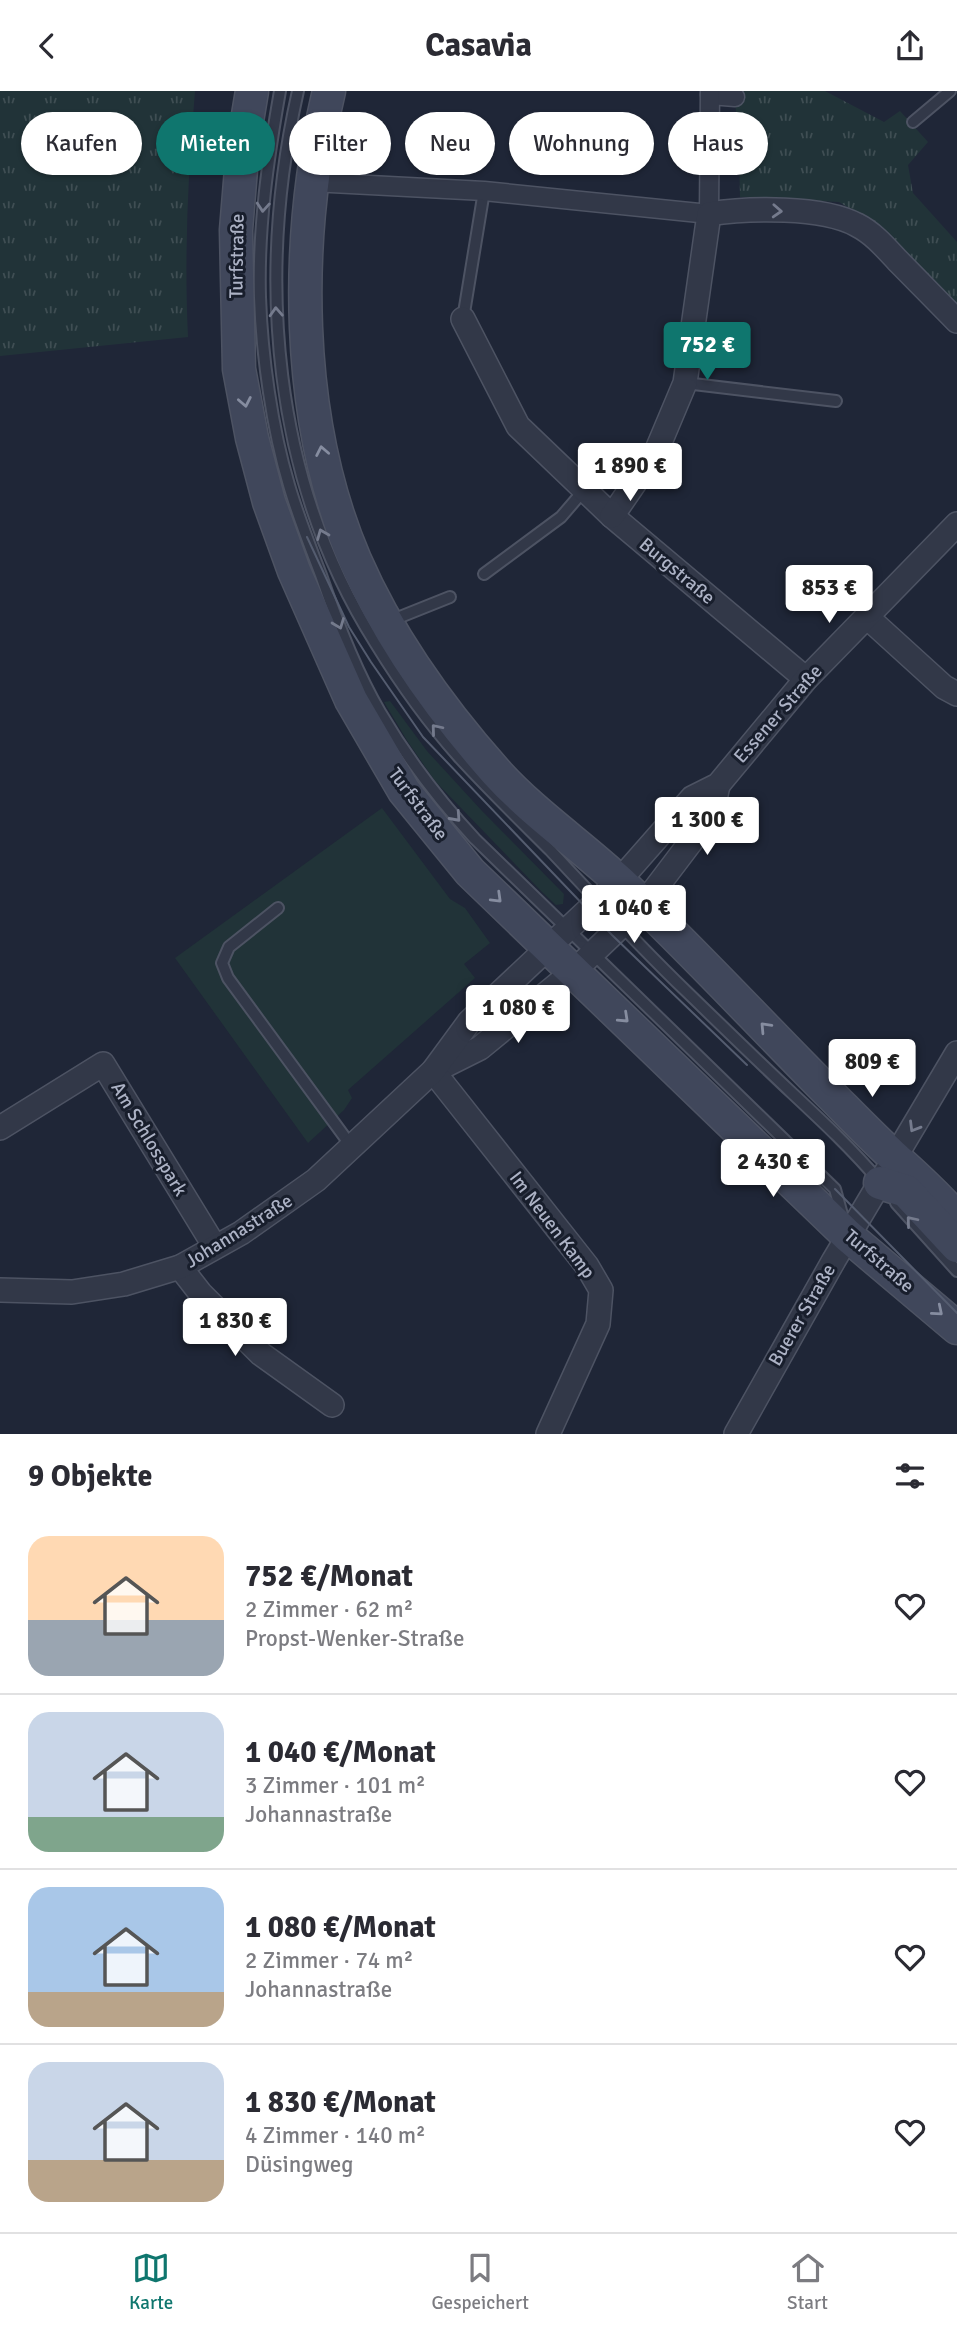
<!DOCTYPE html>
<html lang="de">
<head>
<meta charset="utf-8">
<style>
	body { margin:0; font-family:Signika,sans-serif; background:#f7f7f7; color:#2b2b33; height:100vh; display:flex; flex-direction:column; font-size:26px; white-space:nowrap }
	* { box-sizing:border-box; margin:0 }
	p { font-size:23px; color:#7c7c81 }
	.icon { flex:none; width:38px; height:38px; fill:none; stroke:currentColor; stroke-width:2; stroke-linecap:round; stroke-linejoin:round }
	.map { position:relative; height:1343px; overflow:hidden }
	.side { display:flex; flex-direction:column; background:#fff; flex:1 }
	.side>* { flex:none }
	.hud { position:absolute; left:21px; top:21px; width:915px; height:63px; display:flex; gap:14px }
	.price { position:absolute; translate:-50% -60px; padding:0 16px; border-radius:7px; background:#fff; color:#222; font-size:23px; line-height:46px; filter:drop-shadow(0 2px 4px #0008) }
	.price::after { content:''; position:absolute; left:50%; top:42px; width:21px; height:16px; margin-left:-10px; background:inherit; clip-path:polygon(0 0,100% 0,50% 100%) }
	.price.on { background:#0f766e; color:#fff }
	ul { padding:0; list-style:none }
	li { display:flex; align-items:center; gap:21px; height:175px; padding:0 28px }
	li+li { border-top:2px solid #e1e1e2 }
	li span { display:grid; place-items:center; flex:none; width:196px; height:140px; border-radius:21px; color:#555 }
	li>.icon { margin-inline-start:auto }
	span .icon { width:84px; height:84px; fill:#fffc; stroke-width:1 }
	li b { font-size:30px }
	h2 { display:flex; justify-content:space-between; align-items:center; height:84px; padding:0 28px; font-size:30px }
	.chip { padding:0 24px; border-radius:32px; background:#fff; box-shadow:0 2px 5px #0004; font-size:24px; line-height:63px }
	.chip.on { background:#0f766e; color:#fff }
	header { display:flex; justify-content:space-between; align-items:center; height:91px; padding:0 28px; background:#fff; font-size:32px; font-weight:700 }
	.menu { display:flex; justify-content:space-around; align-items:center; height:98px; border-top:2px solid #e1e1e2; background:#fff; font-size:19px; color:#7c7c81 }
	.menu a { display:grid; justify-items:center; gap:4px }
	.menu .on { color:#0f766e }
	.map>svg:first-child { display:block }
	.green { fill:#213338 }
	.park { fill:url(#park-tufts) }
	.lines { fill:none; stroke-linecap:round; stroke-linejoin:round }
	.service-casing { stroke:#4d5363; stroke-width:14 }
	.pedestrian-casing { stroke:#4d5363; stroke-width:21 }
	.minor-casing { stroke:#4d5363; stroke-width:26 }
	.secondary-casing { stroke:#4d5363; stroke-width:35 }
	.service { stroke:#323848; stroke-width:10 }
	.pedestrian { stroke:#323848; stroke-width:18 }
	.minor { stroke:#323848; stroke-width:23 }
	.secondary { stroke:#40475b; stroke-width:32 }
	.tram { stroke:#545c6f; stroke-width:2 }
	.oneway { stroke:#757b8d }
	.oneway2 { stroke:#868da0 }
	.labels { text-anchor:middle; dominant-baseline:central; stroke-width:6; stroke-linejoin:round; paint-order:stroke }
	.street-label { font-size:19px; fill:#acb2c5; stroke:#181e2c }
</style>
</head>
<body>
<header><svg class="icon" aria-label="back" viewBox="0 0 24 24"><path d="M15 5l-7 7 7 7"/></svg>Casavia<svg class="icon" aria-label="share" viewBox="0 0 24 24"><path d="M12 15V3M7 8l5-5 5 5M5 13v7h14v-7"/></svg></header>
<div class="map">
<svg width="957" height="1343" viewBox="0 0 957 1343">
	<defs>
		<pattern id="park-tufts" width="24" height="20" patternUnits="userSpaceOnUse" patternTransform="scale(1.75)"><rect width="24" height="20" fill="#213338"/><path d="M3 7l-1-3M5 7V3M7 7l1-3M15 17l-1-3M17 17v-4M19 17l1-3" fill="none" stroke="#3f4e53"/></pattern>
	</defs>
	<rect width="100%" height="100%" fill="#1f2637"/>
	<g class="green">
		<path d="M 390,610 L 427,660 L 483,721 L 564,803 L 563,813 L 556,814 L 542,801 L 435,690 L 408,651 L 384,611 Z"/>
		<path d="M 382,717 L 450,808 L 465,817 L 490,852 L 464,873 L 475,887 L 348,999 L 352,1007 L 344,1019 L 308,1052 L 175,867 Z"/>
	</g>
	<g class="park">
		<path d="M 0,0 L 195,0 C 188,82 184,164 188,246 L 0,265 Z"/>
		<path d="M 734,0 L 825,0 L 884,31 L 900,20 L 928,51 L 908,74 L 913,102 L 957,151 L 957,213 L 879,135 L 839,111 L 740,106 L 739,62 L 753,48 L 737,30 Z"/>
	</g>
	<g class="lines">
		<g class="service-casing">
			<g id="service">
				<path d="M 280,0 C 268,68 258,136 260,206 C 262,265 272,337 289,394 C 298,425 310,455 321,484 C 337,531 355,578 380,621 C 407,667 439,709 475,748 L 835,1098 L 843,1127"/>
				<path d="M 298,0 C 256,186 272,389 376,553 C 400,592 427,630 458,665 C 487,697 519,728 550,759 C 595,807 640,856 687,901 C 722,935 757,969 792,1002 C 822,1030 853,1059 880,1091"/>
				<path d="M 913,31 L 950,0"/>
				<path d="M 463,228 L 484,100"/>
				<path d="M 685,292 L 836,310"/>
				<path d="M 484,483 L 561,426 L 585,398"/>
				<path d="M 390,530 L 450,506"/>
				<path d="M 278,817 L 229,856 L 222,872 L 228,887 L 352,1056"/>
				<path d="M 896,1112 L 957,1180"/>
			</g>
		</g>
		<g class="pedestrian-casing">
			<g id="pedestrian">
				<path d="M 710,4 L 735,6"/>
				<path d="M 312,91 L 484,100 L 709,123 L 710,0"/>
			</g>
		</g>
		<g class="minor-casing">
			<g id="minor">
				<path d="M 463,228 L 518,335 L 612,425 L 806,588"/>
				<path d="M 612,425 L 656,361 L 685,292 L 709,123 C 748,117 822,115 857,134 C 873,142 885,156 897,169 C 917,189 937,210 957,230"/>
				<path d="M 867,526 L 944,596 L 957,603"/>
				<path d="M 436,979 L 480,957 L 574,880 L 643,814 L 712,723 L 718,694"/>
				<path d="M 433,980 L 587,1175 L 601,1199 L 598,1233 L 548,1343"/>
				<path d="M 0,1037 L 103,973 L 215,1156"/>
				<path d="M 180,1176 L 201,1203 L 261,1263 L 332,1314"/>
				<path d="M 0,1199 L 72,1201 L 124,1193 L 180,1176 L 241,1142 L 316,1089 L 433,980 L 469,931 L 619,790 L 692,707 L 718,694 L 806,588 L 957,433"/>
				<path d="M 736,1343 L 834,1169 L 957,962"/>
			</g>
		</g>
		<g class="secondary-casing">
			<g id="secondary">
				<path d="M 252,0 L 243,54 L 236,139 L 239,278 L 252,347 L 269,411 L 294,480 L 351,609 L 404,700 L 470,781 L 848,1145 L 957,1237"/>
				<path d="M 329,0 C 294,148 294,327 355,469 C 389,547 440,618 496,681 C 533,722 579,753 620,791 C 692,859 759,932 829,1002 C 850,1023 871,1045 893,1065 C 915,1085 938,1105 957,1128"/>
				<path d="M 880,1092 L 906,1100 L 957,1155"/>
			</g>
		</g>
		<use href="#service" class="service"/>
		<use href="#pedestrian" class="pedestrian"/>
		<use href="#minor" class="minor"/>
		<use href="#secondary" class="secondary"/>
		<g class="tram">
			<path d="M 307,446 L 349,536 L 371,571 L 423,646 L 612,844 L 747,974"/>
			<path d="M 835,1098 L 957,1222"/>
		</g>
	</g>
	<defs><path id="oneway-chevron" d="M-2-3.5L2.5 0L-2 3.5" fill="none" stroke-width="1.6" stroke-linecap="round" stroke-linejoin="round" transform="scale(1.75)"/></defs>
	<g class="oneway">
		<use href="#oneway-chevron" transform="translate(263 116) rotate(94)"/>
		<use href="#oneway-chevron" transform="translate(777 120) rotate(3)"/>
		<use href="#oneway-chevron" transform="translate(276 221) rotate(-93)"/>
		<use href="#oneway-chevron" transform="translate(322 443) rotate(-112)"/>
		<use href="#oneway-chevron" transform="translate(339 533) rotate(69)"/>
		<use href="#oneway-chevron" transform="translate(436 638) rotate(-130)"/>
		<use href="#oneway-chevron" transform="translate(456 726) rotate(48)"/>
		<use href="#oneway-chevron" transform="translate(914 1036) rotate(121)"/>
		<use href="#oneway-chevron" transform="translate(911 1130) rotate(-130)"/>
	</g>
	<g class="oneway2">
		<use href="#oneway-chevron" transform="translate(245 311) rotate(79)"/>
		<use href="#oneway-chevron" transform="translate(322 360) rotate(-101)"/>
		<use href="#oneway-chevron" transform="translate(497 807) rotate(44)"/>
		<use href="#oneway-chevron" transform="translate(624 927) rotate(43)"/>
		<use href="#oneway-chevron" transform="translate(765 936) rotate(-133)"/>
		<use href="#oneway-chevron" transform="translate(938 1220) rotate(40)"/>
	</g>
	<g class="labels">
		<g class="street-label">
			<text transform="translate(237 165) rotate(-89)">Turfstraße</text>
			<text transform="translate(677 480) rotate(40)">Burgstraße</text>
			<text transform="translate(778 623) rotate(-49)">Essener Straße</text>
			<text transform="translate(418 713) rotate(53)">Turfstraße</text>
			<text transform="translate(149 1048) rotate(59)">Am Schlosspark</text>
			<text transform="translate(552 1134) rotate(53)">Im Neuen Kamp</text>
			<text transform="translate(239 1140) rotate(-32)">Johannastraße</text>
			<text transform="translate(879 1170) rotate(41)">Turfstraße</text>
			<text transform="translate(802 1224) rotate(-60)">Buerer Straße</text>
		</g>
	</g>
</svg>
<b class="price on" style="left:707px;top:291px">752 €</b>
<b class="price" style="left:630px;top:412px">1 890 €</b>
<b class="price" style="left:829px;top:534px">853 €</b>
<b class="price" style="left:707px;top:766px">1 300 €</b>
<b class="price" style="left:634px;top:854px">1 040 €</b>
<b class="price" style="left:518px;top:954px">1 080 €</b>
<b class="price" style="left:872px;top:1008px">809 €</b>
<b class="price" style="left:773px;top:1108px">2 430 €</b>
<b class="price" style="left:235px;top:1267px">1 830 €</b>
<div class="hud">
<a class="chip">Kaufen</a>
<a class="chip on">Mieten</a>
<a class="chip">Filter</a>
<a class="chip">Neu</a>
<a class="chip">Wohnung</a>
<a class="chip">Haus</a>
</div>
</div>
<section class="side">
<h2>9 Objekte<svg class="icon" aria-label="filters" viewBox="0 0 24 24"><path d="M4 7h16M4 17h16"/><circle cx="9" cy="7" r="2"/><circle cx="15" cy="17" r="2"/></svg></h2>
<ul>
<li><span style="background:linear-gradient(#ffd9b3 60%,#9aa5b1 0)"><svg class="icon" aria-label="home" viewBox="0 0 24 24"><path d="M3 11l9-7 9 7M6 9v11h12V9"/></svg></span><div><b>752 €/Monat</b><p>2 Zimmer · 62 m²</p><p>Propst-Wenker-Straße</p></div><svg class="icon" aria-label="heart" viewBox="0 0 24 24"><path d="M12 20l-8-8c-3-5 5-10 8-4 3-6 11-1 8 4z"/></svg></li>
<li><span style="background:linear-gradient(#c9d6e8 75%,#7fa58c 0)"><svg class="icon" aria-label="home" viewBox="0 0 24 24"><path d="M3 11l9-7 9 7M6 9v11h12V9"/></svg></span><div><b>1 040 €/Monat</b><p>3 Zimmer · 101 m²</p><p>Johannastraße</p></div><svg class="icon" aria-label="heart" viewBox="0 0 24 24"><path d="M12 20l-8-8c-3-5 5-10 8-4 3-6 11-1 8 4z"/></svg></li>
<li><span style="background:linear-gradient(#a9c7e8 75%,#b9a48a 0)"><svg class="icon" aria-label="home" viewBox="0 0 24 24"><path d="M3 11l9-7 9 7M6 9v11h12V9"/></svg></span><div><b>1 080 €/Monat</b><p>2 Zimmer · 74 m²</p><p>Johannastraße</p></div><svg class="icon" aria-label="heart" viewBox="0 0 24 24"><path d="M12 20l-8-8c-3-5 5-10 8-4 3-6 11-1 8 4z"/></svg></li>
<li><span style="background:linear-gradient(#c9d6e8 70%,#b9a48a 0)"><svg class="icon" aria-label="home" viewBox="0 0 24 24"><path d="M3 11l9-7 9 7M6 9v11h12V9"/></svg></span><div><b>1 830 €/Monat</b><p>4 Zimmer · 140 m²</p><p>Düsingweg</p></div><svg class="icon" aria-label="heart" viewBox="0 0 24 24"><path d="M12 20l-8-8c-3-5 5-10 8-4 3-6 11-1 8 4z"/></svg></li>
</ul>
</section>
<nav class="menu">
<a class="on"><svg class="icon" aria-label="map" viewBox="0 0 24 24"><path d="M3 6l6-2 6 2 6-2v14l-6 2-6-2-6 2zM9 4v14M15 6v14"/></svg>Karte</a>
<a><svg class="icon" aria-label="saved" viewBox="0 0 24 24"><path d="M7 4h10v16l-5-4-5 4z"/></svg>Gespeichert</a>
<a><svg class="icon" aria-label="home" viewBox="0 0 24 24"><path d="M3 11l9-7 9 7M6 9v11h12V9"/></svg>Start</a>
</nav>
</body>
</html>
